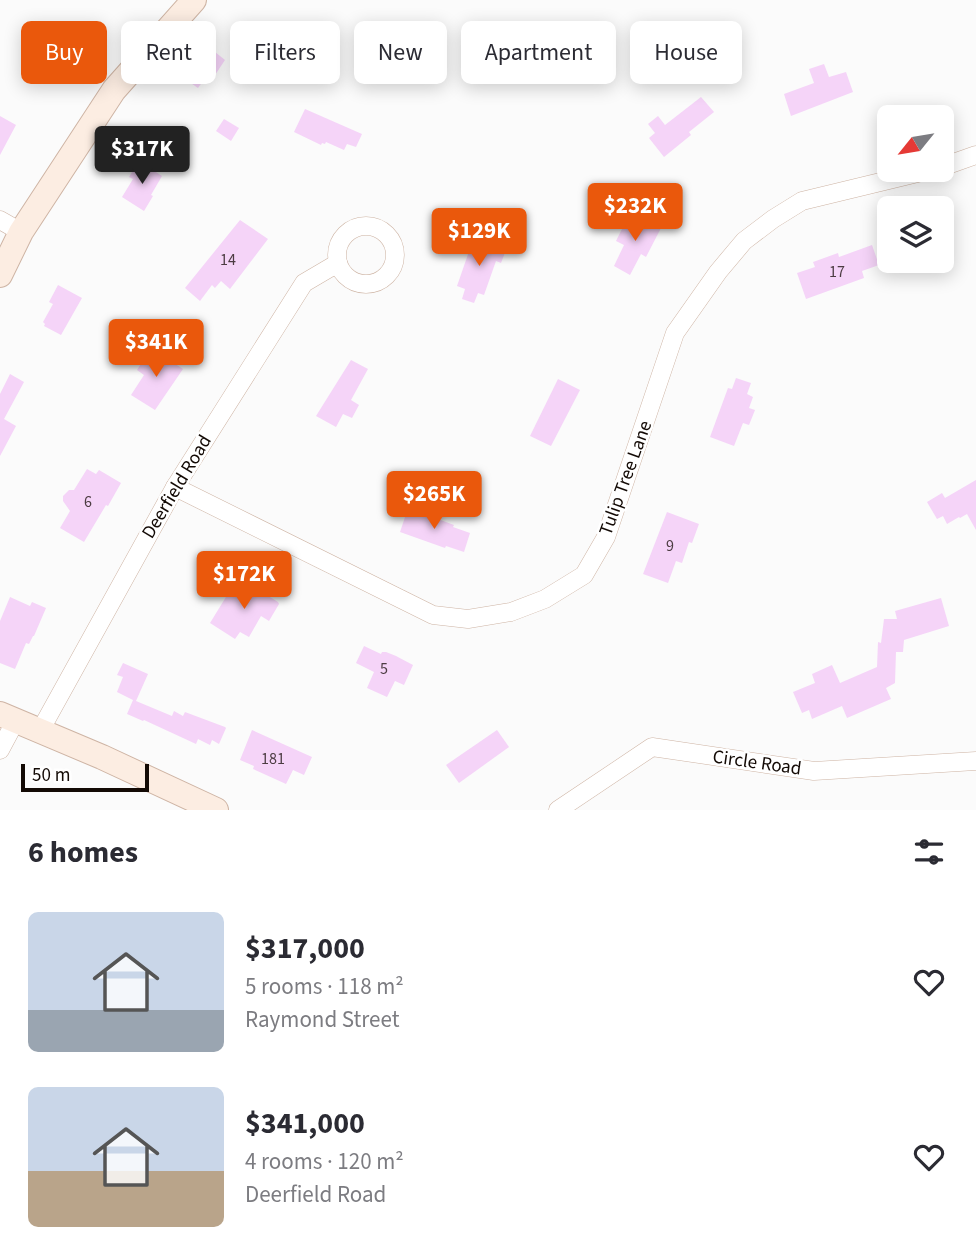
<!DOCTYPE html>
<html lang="en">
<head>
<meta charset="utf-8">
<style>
	body { margin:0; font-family:"Source Sans 3",sans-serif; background:#f7f7f7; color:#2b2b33; height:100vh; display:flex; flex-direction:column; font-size:26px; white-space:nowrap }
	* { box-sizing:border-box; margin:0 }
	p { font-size:23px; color:#7c7c81 }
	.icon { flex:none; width:38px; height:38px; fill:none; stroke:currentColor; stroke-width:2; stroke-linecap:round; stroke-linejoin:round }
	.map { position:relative; height:810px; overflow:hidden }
	.sheet { display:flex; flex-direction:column; background:#fff; flex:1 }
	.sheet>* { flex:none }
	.top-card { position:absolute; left:21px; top:21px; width:934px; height:63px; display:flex; gap:14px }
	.needle { width:46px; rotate:240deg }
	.buttons { position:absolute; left:877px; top:105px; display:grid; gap:14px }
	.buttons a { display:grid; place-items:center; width:77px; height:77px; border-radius:10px; background:#fff; box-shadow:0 4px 18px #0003; font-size:35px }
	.scale { position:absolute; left:21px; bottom:18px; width:128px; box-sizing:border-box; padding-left:7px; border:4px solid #130a05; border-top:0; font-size:19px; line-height:24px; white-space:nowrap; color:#130a05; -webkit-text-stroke:5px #fff; paint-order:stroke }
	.price { position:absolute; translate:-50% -60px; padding:0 16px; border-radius:7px; background:#ea580c; color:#fff; font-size:23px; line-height:46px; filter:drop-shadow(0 2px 4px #0008) }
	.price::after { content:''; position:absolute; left:50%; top:42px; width:21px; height:16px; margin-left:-10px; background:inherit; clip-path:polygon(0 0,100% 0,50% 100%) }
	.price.current { background:#222; color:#fff }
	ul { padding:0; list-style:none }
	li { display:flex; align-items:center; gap:21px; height:175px; padding:0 28px }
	li span { display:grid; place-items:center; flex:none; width:196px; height:140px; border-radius:10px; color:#555 }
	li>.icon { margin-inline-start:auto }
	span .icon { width:84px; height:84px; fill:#fffc; stroke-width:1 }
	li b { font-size:30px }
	h2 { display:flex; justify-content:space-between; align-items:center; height:84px; padding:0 28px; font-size:30px }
	.tag { padding:0 24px; border-radius:10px; background:#fff; box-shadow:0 4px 18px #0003; font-size:24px; line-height:63px }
	.tag.current { background:#ea580c; color:#fff }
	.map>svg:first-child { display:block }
	.building { fill:#f5d4f8 }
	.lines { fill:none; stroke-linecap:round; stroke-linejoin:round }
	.street-casing { stroke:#ceb4a4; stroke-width:19 }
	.secondary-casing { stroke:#ceb4a4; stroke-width:26 }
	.street { stroke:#fff; stroke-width:18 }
	.secondary { stroke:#fcede2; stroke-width:24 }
	.labels { text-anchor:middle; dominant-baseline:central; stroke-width:5; stroke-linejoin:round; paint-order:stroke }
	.number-label { font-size:16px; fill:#4c3c42 }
	.street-label { font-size:19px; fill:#130a05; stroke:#fff }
</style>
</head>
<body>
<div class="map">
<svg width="976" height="810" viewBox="0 0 976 810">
	<rect width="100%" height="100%" fill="#fbfbfb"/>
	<g class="building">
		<path d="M 293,33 L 309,47 L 295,64 L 279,49 Z"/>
		<path d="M 205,44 L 225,60 L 213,78 L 208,74 L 198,88 L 172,70 L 184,55 L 192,61 Z"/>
		<path d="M 824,64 L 829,77 L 846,72 L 853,92 L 791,116 L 784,94 L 814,83 L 809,69 Z"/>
		<path d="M 701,97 L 714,112 L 689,132 L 691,135 L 664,157 L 649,138 L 655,133 L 648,124 L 658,116 L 665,125 Z"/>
		<path d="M 305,109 L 362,134 L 356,147 L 347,144 L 344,150 L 326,142 L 325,144 L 322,143 L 321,145 L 294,132 Z"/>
		<path d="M 0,116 L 16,125 L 0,155 Z"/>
		<path d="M 224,119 L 239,128 L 231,141 L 216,131 Z"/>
		<path d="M 139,161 L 162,176 L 151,195 L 153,196 L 144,211 L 122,197 L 133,179 L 129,177 Z"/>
		<path d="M 632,215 L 661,228 L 646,257 L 641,254 L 630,275 L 614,266 L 624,245 L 616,241 L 625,223 L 628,224 Z"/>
		<path d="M 240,220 L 268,239 L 230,289 L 221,281 L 215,288 L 212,285 L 200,301 L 185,288 Z"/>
		<path d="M 474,237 L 506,250 L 501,263 L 496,261 L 484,295 L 478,293 L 474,303 L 462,299 L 465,289 L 457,286 Z"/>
		<path d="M 872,245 L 879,265 L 862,271 L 864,278 L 806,299 L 797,273 L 815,267 L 813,262 L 838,253 L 839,257 Z"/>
		<path d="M 58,285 L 82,298 L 61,335 L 44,326 L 45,324 L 43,322 L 53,304 L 49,302 Z"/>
		<path d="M 151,348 L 183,369 L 155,410 L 131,395 L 144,375 L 137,370 Z"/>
		<path d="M 351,360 L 368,369 L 351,400 L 359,405 L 352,418 L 343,414 L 336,427 L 316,416 Z"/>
		<path d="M 10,374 L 24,382 L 4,419 L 16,426 L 0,456 L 0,394 Z"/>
		<path d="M 736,378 L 751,383 L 747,394 L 753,397 L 749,408 L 755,410 L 749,425 L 743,423 L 734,446 L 710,437 L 728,388 L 732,389 Z"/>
		<path d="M 558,379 L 580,390 L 551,446 L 530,436 Z"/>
		<path d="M 87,469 L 96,474 L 99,470 L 121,483 L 108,506 L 106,505 L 84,542 L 60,528 L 70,511 L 63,501 L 63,496 L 69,490 L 74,490 Z"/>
		<path d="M 976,480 L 976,530 L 967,514 L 960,518 L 959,517 L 947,524 L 943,516 L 937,519 L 927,502 L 942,493 L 945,498 Z"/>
		<path d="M 408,508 L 454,525 L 453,527 L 470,533 L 464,552 L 446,546 L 445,548 L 400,532 Z"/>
		<path d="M 667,512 L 699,524 L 692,543 L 689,542 L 682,563 L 676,561 L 668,583 L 643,574 Z"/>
		<path d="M 242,580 L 278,602 L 279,604 L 269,621 L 261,616 L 249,637 L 240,632 L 235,639 L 210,623 L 229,592 L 232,594 Z"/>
		<path d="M 10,597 L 30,606 L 32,602 L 46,608 L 34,636 L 33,636 L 29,644 L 26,643 L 15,669 L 0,663 L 0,621 Z"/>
		<path d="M 941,598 L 949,626 L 904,640 L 903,652 L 896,652 L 895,683 L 886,688 L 891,699 L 847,718 L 842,706 L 812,719 L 809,710 L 802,713 L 793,692 L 815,683 L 812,674 L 832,665 L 840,683 L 877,667 L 878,642 L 881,643 L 884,619 L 897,619 L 895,611 Z"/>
		<path d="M 364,646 L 381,654 L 382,652 L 386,652 L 396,656 L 413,665 L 404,685 L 395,681 L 387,697 L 367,688 L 374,672 L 356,663 Z"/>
		<path d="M 123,663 L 148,674 L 136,701 L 172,716 L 174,711 L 183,716 L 185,712 L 225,727 L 226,728 L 219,744 L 212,740 L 210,745 L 198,739 L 196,744 L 144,720 L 143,721 L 127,714 L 133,700 L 117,692 L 123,677 L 117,675 Z"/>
		<path d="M 252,730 L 312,757 L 304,775 L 293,770 L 286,784 L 253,769 L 254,766 L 240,760 Z"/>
		<path d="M 497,730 L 509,747 L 459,783 L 446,765 Z"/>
	</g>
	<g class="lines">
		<g class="street-casing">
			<g id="street">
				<path d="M 942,167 L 976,155"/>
				<path d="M 0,220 L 21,232"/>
				<circle cx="366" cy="255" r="29"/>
				<path d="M 175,487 L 433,615 L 468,619 L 511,612 L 545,599 L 584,575 L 606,537 L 675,333 L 718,272 L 744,241 L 773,219 L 802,201 L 930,170"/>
				<path d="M 40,731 L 175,487 L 304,283 L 338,263"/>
				<path d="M 0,750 L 16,720"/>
				<path d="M 558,810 L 652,747 L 814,771 L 976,761"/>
			</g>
		</g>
		<g class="secondary-casing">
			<g id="secondary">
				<path d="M 0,275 L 21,232 L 114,90 L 194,0"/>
				<path d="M 0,714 L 102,757 L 216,810"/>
			</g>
		</g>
		<use href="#street" class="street"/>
		<use href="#secondary" class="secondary"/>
	</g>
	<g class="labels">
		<g class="number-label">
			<text x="228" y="260">14</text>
			<text x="837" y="272">17</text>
			<text x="88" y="502">6</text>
			<text x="670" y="546">9</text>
			<text x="384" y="669">5</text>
			<text x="273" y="759">181</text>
		</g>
		<g class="street-label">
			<text transform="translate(626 478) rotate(-70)">Tulip Tree Lane</text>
			<text transform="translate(177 487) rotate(-59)">Deerfield Road</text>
			<text transform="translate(757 763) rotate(8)">Circle Road</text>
		</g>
	</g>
</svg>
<div class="buttons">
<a><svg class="needle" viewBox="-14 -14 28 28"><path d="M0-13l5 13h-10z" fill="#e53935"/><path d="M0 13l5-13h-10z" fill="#7c7c81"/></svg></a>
<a><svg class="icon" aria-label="layers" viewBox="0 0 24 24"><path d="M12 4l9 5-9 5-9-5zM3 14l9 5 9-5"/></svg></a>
</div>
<div class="scale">50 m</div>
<b class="price current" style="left:142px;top:186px">$317K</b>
<b class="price" style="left:635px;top:243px">$232K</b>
<b class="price" style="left:479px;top:268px">$129K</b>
<b class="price" style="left:156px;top:379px">$341K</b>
<b class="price" style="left:434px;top:531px">$265K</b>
<b class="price" style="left:244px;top:611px">$172K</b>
<div class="top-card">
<a class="tag current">Buy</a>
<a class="tag">Rent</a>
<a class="tag">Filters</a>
<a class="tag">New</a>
<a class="tag">Apartment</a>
<a class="tag">House</a>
</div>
</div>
<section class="sheet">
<h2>6 homes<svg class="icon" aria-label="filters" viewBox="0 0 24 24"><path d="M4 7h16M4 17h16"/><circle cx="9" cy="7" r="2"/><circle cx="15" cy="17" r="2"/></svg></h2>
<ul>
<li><span style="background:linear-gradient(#c9d6e8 70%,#9aa5b1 0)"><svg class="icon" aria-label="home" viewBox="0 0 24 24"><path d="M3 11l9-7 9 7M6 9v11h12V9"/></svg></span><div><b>$317,000</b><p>5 rooms · 118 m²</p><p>Raymond Street</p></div><svg class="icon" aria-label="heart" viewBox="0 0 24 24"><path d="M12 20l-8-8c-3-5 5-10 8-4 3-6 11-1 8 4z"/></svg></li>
<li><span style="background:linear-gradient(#c9d6e8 60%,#b9a48a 0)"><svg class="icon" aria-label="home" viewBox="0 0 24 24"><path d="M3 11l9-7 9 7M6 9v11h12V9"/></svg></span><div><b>$341,000</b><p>4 rooms · 120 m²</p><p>Deerfield Road</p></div><svg class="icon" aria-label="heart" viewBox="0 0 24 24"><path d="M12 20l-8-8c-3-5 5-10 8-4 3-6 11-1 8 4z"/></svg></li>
</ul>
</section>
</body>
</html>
